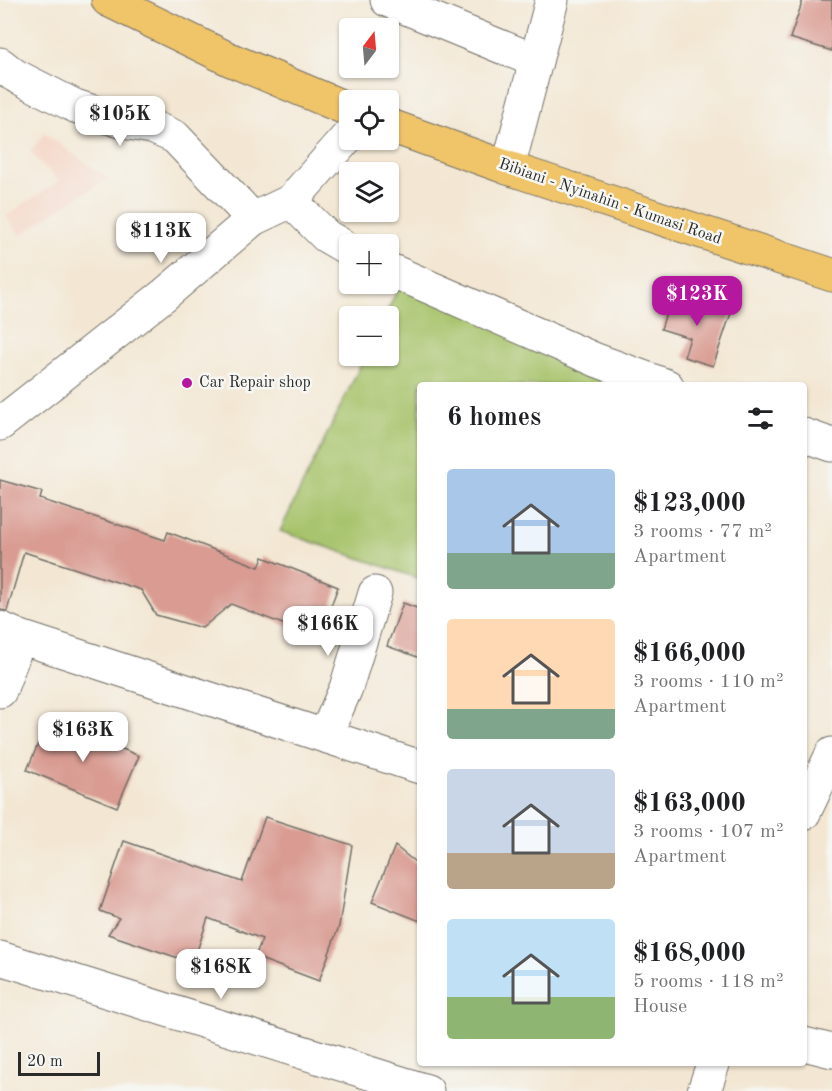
<!DOCTYPE html>
<html lang="en">
<head>
<meta charset="utf-8">
<style>
	body { margin:0; font-family:"Old Standard TT",serif; background:#f2f2f2; color:#202124; height:100vh; display:flex; flex-direction:column; font-size:22px; white-space:nowrap }
	* { box-sizing:border-box; margin:0 }
	p { font-size:20px; color:#757577 }
	.icon { flex:none; width:33px; height:33px; fill:none; stroke:currentColor; stroke-width:2; stroke-linecap:round; stroke-linejoin:round }
	.map { position:relative; flex:1; overflow:hidden }
	.sheet { position:absolute; left:417px; top:382px; width:390px; height:684px; display:flex; flex-direction:column; background:#fff; border-radius:6px; box-shadow:0 2px 4px #0004 }
	.sheet>* { flex:none }
	.needle { width:39px; rotate:16deg }
	.buttons { position:absolute; left:339px; top:18px; display:grid; gap:12px }
	.buttons a { display:grid; place-items:center; width:60px; height:60px; border-radius:6px; background:#fff; box-shadow:0 2px 4px #0004; font-size:30px }
	.scale { position:absolute; left:18px; bottom:15px; width:82px; box-sizing:border-box; padding-left:6px; border:3px solid #2b2b2b; border-top:0; font-size:16px; line-height:21px; white-space:nowrap; color:#2b2b2b; -webkit-text-stroke:4px #f6f6f2; paint-order:stroke }
	.price { position:absolute; translate:-50% -51px; padding:0 14px; border-radius:12px; background:#fff; color:#222; font-size:20px; line-height:39px; filter:drop-shadow(0 2px 3px #0008) }
	.price::after { content:''; position:absolute; left:50%; top:36px; width:18px; height:14px; margin-left:-9px; background:inherit; clip-path:polygon(0 0,100% 0,50% 100%) }
	.price.active { background:#b5179e; color:#fff }
	ul { padding:0; list-style:none }
	li { display:flex; align-items:center; gap:18px; height:150px; padding:0 30px }
	li span { display:grid; place-items:center; flex:none; width:168px; height:120px; border-radius:6px; color:#555 }
	li>.icon { margin-inline-start:auto }
	span .icon { width:72px; height:72px; fill:#fffc; stroke-width:1 }
	li b { font-size:26px }
	h2 { display:flex; justify-content:space-between; align-items:center; height:72px; padding:0 30px; font-size:26px }
	.map>svg:first-child { display:block }
	.built { fill:#f5d3c2 }
	.green { fill:#a6c269; stroke:#68764a; stroke-width:1.5 }
	.building { fill:#d99b92 }
	.lines { fill:none; stroke-linecap:round; stroke-linejoin:round }
	.minor-casing { stroke:#716d66; stroke-width:35 }
	.major-casing { stroke:#716d66; stroke-width:35 }
	.minor { stroke:#fff; stroke-width:33 }
	.major { stroke:#f0c469; stroke-width:33 }
	.poi-dot { fill:#b5179e; stroke:#f6f6f2; stroke-width:2 }
	.labels { text-anchor:middle; dominant-baseline:central; stroke-width:5; stroke-linejoin:round; paint-order:stroke }
	.street-label { font-size:16px; fill:#2b2b2b; stroke:#f6f6f2 }
	.poi-label { font-size:16px; fill:#2b2b2b; stroke:#f6f6f2; text-anchor:start }
</style>
</head>
<body>
<div class="map">
<svg width="832" height="1091" viewBox="0 0 832 1091">
	<rect width="100%" height="100%" fill="#f6f6f2"/>
	<filter id="ink" filterUnits="userSpaceOnUse"><feTurbulence type="fractalNoise" baseFrequency=".0167" numOctaves="2"/><feDisplacementMap in="SourceGraphic" scale="12" xChannelSelector="R" yChannelSelector="G"/><feConvolveMatrix kernelMatrix="1 2 1 2 8 2 1 2 1" color-interpolation-filters="sRGB"/></filter>
	<filter id="wash" filterUnits="userSpaceOnUse"><feTurbulence type="fractalNoise" baseFrequency=".008" numOctaves="4" result="noise"/><feDisplacementMap in="SourceGraphic" scale="24" xChannelSelector="R" yChannelSelector="G"/><feGaussianBlur stdDeviation="1.35" result="paint"/><feColorMatrix in="noise" values="0 0 0 0 0 0 0 0 0 0 0 0 0 0 0 0 0 1.4 0 .05"/><feComposite in="paint" operator="in"/></filter>
	<g filter="url(#wash)">
		<rect width="100%" height="100%" fill="#f3e7d3"/>
		<path class="built" d="M 44,133 L 107,178 L 20,235 L 6,216 L 59,181 L 30,152 Z"/>
		<path class="green" d="M 404,276 L 674,385 L 420,386 L 420,579 L 280,531 L 365,356 L 388,356 L 388,316 L 385,316 Z"/>
		<g id="blocks">
			<g class="building">
				<path d="M 803,0 L 832,0 L 832,51 L 790,38 Z"/>
				<path d="M 672,294 L 731,313 L 713,366 L 684,357 L 690,338 L 661,329 Z"/>
				<path d="M 0,480 L 42,492 L 40,499 L 165,540 L 168,532 L 259,567 L 263,557 L 338,587 L 319,638 L 231,604 L 202,628 L 156,615 L 141,590 L 24,552 L 7,611 L 0,610 Z"/>
				<path d="M 403,603 L 420,609 L 420,658 L 387,646 Z"/>
				<path d="M 49,718 L 139,756 L 117,807 L 27,770 Z"/>
				<path d="M 265,817 L 352,845 L 339,926 L 319,981 L 255,957 L 262,939 L 208,918 L 193,963 L 108,934 L 119,918 L 100,911 L 124,841 L 242,882 Z"/>
				<path d="M 395,846 L 420,866 L 420,921 L 372,902 Z"/>
			</g>
		</g>
	</g>
	<g filter="url(#ink)">
		<use href="#blocks" fill-opacity="0" stroke="#716d66" stroke-width="1.5"/>
		<g class="lines">
			<g class="minor-casing">
				<g id="minor">
					<path d="M 387,0 L 536,61"/>
					<path d="M 0,64 L 14,75 L 75,106 L 124,122 L 152,127 L 175,137 L 253,219"/>
					<path d="M 508,168 L 552,0"/>
					<path d="M 291,201 L 326,236 L 350,250"/>
					<path d="M 388,269 L 596,360 L 667,386"/>
					<path d="M 0,424 L 164,295 L 253,219 L 291,201 L 350,134"/>
					<path d="M 804,435 L 832,445"/>
					<path d="M 0,628 L 20,637 L 420,767"/>
					<path d="M 0,691 L 20,637"/>
					<path d="M 325,736 L 346,688 L 375,593"/>
					<path d="M 804,813 L 832,754"/>
					<path d="M 0,958 L 427,1091"/>
					<path d="M 804,1044 L 832,1051"/>
					<path d="M 704,1091 L 713,1064"/>
				</g>
			</g>
			<g class="major-casing">
				<g id="major">
					<path d="M 108,0 L 229,59 L 350,110"/>
					<path d="M 388,125 L 508,168 L 832,275"/>
				</g>
			</g>
			<use href="#minor" class="minor"/>
			<use href="#major" class="major"/>
		</g>
	</g>
	<circle class="poi-dot" cx="187" cy="383" r="6"/>
	<g class="labels">
		<g class="street-label">
			<text transform="translate(610 202) rotate(19)">Bibiani - Nyinahin - Kumasi Road</text>
		</g>
		<g class="poi-label">
			<text x="199" y="383">Car Repair shop</text>
		</g>
	</g>
</svg>
<div class="buttons">
<a><svg class="needle" viewBox="-14 -14 28 28"><path d="M0-13l5 13h-10z" fill="#e53935"/><path d="M0 13l5-13h-10z" fill="#757577"/></svg></a>
<a><svg class="icon" aria-label="locate" viewBox="0 0 24 24"><circle cx="12" cy="12" r="6"/><path d="M12 2v4M12 18v4M2 12h4M18 12h4"/></svg></a>
<a><svg class="icon" aria-label="layers" viewBox="0 0 24 24"><path d="M12 4l9 5-9 5-9-5zM3 14l9 5 9-5"/></svg></a>
<a>+</a>
<a>−</a>
</div>
<div class="scale">20 m</div>
<b class="price" style="left:120px;top:147px">$105K</b>
<b class="price" style="left:161px;top:264px">$113K</b>
<b class="price active" style="left:697px;top:327px">$123K</b>
<b class="price" style="left:328px;top:657px">$166K</b>
<b class="price" style="left:83px;top:763px">$163K</b>
<b class="price" style="left:221px;top:1000px">$168K</b>
<section class="sheet">
<h2>6 homes<svg class="icon" aria-label="filters" viewBox="0 0 24 24"><path d="M4 7h16M4 17h16"/><circle cx="9" cy="7" r="2"/><circle cx="15" cy="17" r="2"/></svg></h2>
<ul>
<li><span style="background:linear-gradient(#a9c7e8 70%,#7fa58c 0)"><svg class="icon" aria-label="home" viewBox="0 0 24 24"><path d="M3 11l9-7 9 7M6 9v11h12V9"/></svg></span><div><b>$123,000</b><p>3 rooms · 77 m²</p><p>Apartment</p></div></li>
<li><span style="background:linear-gradient(#ffd9b3 75%,#7fa58c 0)"><svg class="icon" aria-label="home" viewBox="0 0 24 24"><path d="M3 11l9-7 9 7M6 9v11h12V9"/></svg></span><div><b>$166,000</b><p>3 rooms · 110 m²</p><p>Apartment</p></div></li>
<li><span style="background:linear-gradient(#c9d6e8 70%,#b9a48a 0)"><svg class="icon" aria-label="home" viewBox="0 0 24 24"><path d="M3 11l9-7 9 7M6 9v11h12V9"/></svg></span><div><b>$163,000</b><p>3 rooms · 107 m²</p><p>Apartment</p></div></li>
<li><span style="background:linear-gradient(#bfe0f5 65%,#8fb573 0)"><svg class="icon" aria-label="home" viewBox="0 0 24 24"><path d="M3 11l9-7 9 7M6 9v11h12V9"/></svg></span><div><b>$168,000</b><p>5 rooms · 118 m²</p><p>House</p></div></li>
</ul>
</section>
</div>
</body>
</html>
